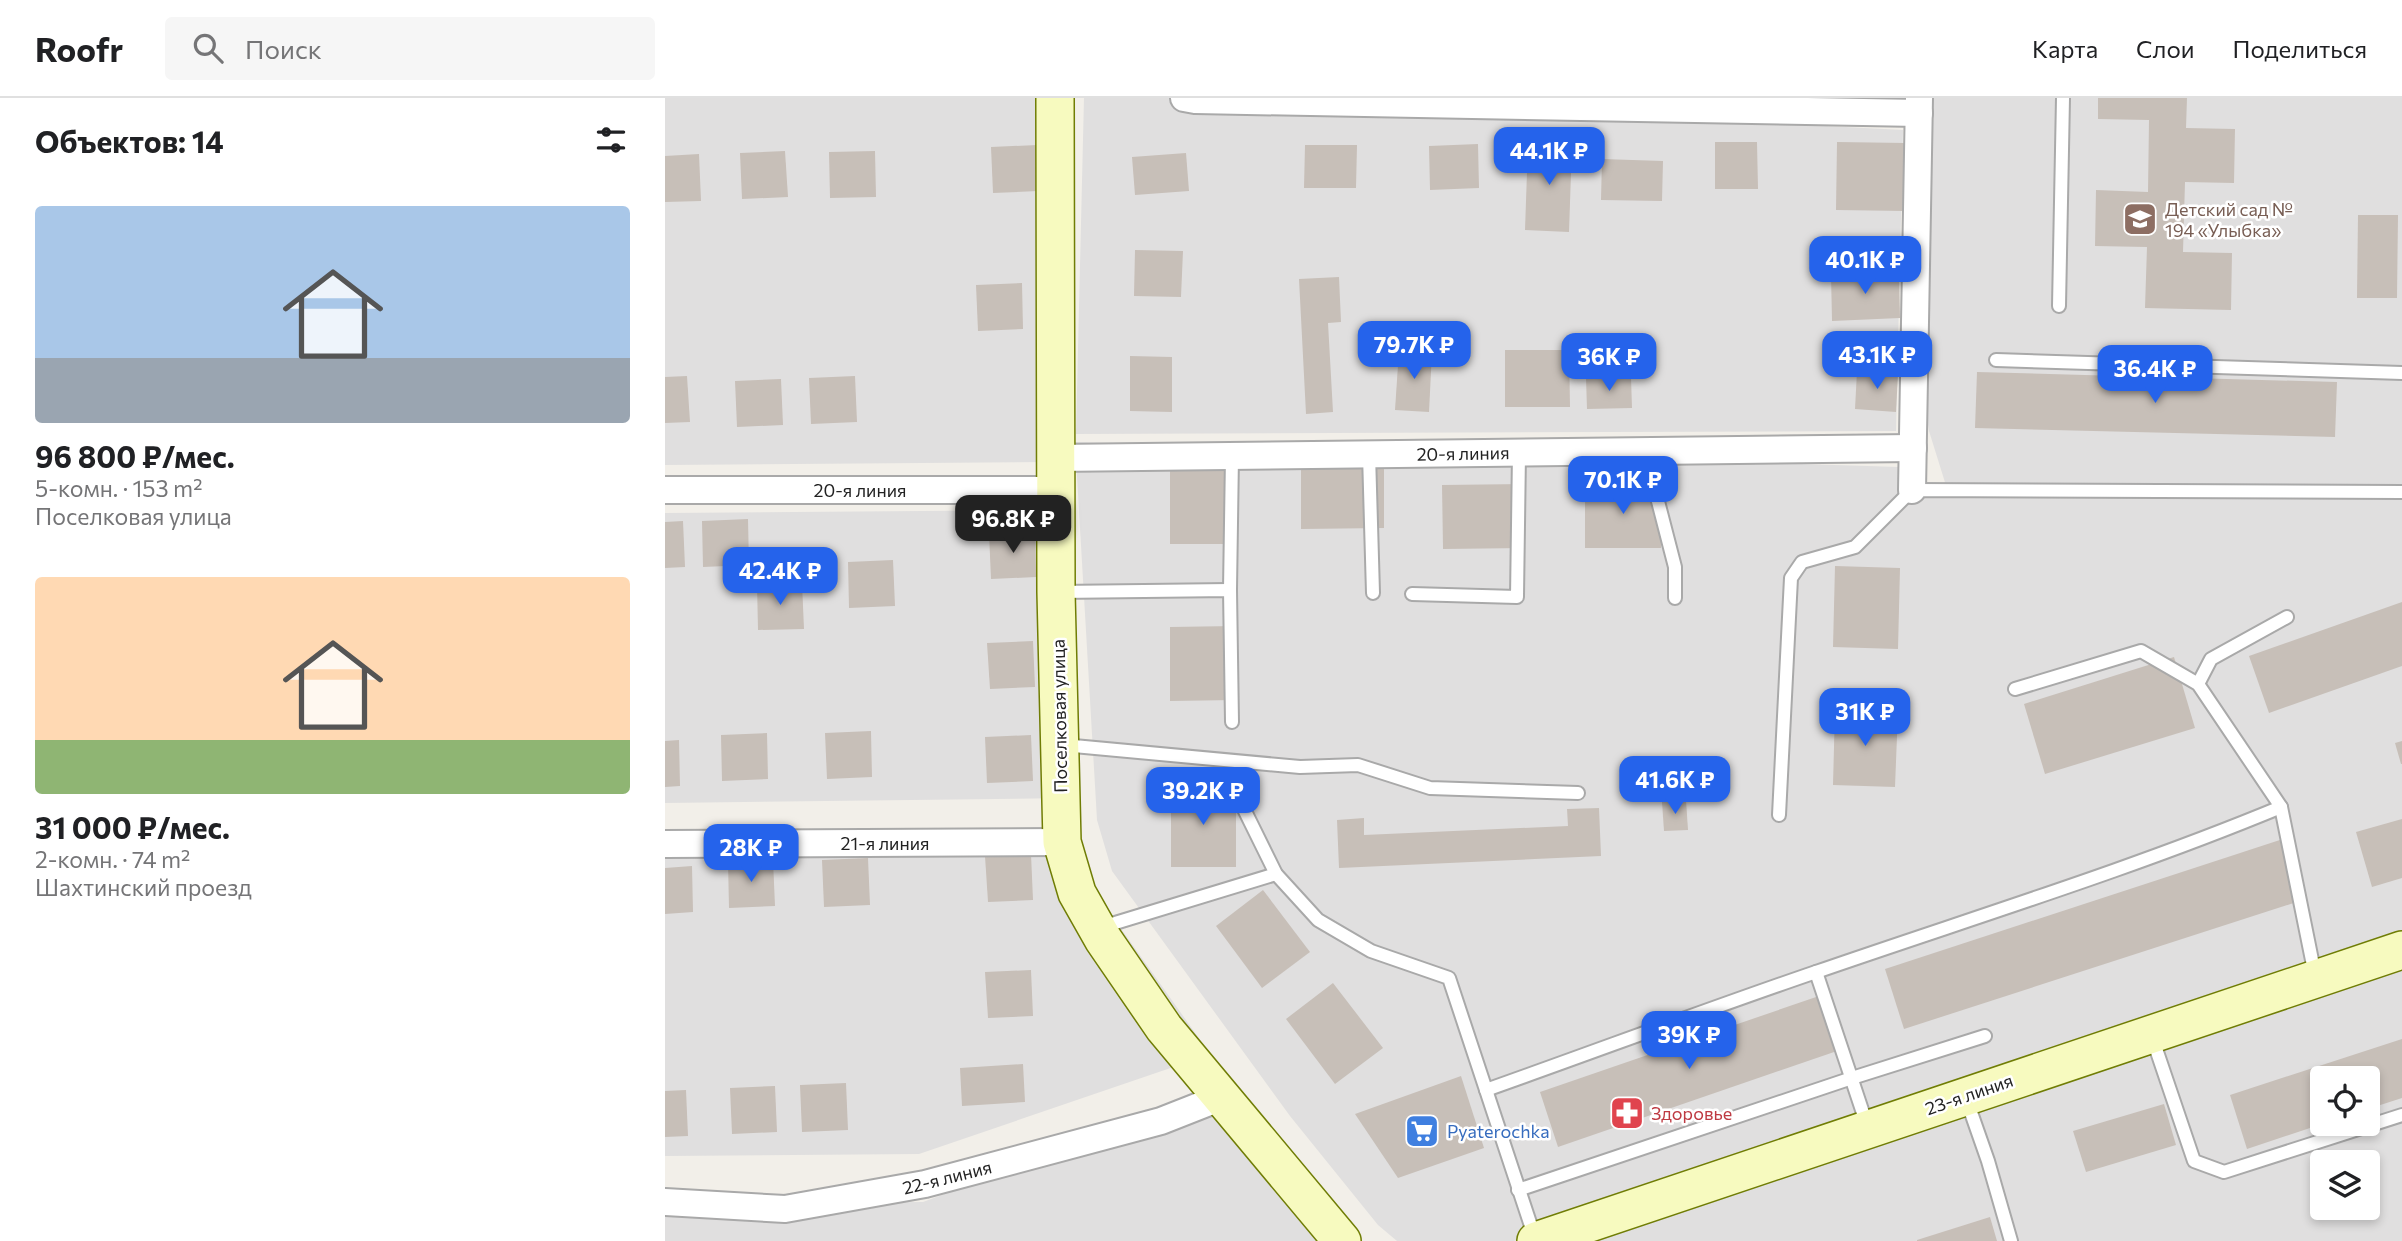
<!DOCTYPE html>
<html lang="ru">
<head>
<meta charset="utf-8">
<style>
	body { margin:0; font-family:Commissioner,sans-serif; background:#f6f6f6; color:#202124; height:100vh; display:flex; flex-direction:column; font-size:26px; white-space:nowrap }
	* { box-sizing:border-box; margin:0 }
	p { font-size:23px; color:#757577 }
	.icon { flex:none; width:38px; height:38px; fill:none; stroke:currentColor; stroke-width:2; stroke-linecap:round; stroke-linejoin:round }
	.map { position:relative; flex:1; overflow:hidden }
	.sheet { display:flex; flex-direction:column; background:#fff; width:665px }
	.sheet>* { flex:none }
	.buttons { position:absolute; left:1645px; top:968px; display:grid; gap:14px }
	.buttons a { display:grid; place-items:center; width:70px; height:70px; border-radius:7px; background:#fff; box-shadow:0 4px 10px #0003; font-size:35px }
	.price { position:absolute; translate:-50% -60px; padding:0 16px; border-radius:14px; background:#2563eb; color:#fff; font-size:23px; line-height:46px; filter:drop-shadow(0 2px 4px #0008) }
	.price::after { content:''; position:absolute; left:50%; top:42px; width:21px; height:16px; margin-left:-10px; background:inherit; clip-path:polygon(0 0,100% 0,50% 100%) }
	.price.selected { background:#222; color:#fff }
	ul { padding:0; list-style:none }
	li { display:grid; align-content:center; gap:14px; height:371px; padding:0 35px }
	li span { display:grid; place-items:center; height:217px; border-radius:7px; color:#555 }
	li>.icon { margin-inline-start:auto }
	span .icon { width:126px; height:126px; fill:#fffc; stroke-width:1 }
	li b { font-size:30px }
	h2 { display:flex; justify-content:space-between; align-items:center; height:84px; padding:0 35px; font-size:30px }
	header { display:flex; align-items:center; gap:42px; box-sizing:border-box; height:98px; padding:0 35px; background:#fff; border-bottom:2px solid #e0e0e0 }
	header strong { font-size:33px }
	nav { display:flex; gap:38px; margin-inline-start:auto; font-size:24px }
	.search { width:490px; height:63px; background:#f6f6f6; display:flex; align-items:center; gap:18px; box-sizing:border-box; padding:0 24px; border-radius:7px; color:#757577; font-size:26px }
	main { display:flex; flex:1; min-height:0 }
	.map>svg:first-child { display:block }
	.residential { fill:#e0dfdf; fill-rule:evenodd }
	.building { fill:#c7bfb8 }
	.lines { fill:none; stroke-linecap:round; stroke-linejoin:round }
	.lane-casing { stroke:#a9a9a9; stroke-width:16 }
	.street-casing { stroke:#a9a9a9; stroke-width:30 }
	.secondary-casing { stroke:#707d05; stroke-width:40 }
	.lane { stroke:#fff; stroke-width:12 }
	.street { stroke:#fff; stroke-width:26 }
	.secondary { stroke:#f7fabf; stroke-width:37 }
	.labels { text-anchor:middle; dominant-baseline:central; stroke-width:5; stroke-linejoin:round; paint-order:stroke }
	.education-label { font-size:18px; fill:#785e54; stroke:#fff; text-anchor:start }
	.street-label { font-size:18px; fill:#222; stroke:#fff }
	.health-label { font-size:18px; fill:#be3a42; stroke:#fff; text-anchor:start }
	.shop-label { font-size:18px; fill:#366cbe; stroke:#fff; text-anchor:start }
</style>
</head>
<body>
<header>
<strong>Roofr</strong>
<div class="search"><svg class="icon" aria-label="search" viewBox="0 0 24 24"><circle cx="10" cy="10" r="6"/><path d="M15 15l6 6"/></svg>Поиск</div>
<nav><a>Карта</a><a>Слои</a><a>Поделиться</a></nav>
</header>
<main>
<section class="sheet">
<h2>Объектов: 14<svg class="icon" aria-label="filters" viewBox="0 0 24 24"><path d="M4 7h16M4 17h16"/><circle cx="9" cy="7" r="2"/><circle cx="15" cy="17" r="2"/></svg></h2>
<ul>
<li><span style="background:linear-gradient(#a9c7e8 70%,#9aa5b1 0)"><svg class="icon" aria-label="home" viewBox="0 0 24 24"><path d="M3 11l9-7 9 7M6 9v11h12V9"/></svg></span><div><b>96 800 ₽/мес.</b><p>5-комн. · 153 m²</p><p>Поселковая улица</p></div></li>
<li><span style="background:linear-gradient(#ffd9b3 75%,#8fb573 0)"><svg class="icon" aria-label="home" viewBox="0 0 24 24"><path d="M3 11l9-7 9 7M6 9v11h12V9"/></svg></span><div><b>31 000 ₽/мес.</b><p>2-комн. · 74 m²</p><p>Шахтинский проезд</p></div></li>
</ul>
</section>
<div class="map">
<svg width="1737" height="1143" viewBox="0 0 1737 1143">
	<rect width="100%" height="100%" fill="#f2efe9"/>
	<g class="residential">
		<path d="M 0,0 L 385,0 L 383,364 L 0,367 Z"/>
		<path d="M 419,0 L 623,0 L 1238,32 L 1231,333 L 411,336 Z"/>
		<path d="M 1268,0 L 1737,0 L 1737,836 L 1237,999 L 849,1143 L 732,1143 L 713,1127 L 625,1018 L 447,773 L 432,722 L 410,344 L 1234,369 L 1247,392 L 1283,394 L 1264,333 L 1250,240 Z"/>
		<path d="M 385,412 L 404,700 L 0,705 L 0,415 Z"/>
		<path d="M 411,748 L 420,780 L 538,946 L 529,962 L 254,1056 L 0,1058 L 0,753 Z"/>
		<path d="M 1737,850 L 1737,1143 L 889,1143 ZM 1657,980 L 1703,980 L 1703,1026 L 1657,1026 ZM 1657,1064 L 1703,1064 L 1703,1110 L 1657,1110 Z"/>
		<path d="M 568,989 L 694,1143 L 0,1143 L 0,1106 L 258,1104 Z"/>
	</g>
	<g class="building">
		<path d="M 1433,0 L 1522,0 L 1521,30 L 1570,31 L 1569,85 L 1520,84 L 1518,154 L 1567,155 L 1566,212 L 1480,210 L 1482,149 L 1430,148 L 1431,92 L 1483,94 L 1484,22 L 1433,21 Z"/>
		<path d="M 1050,44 L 1092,44 L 1093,91 L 1050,91 Z"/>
		<path d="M 1172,44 L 1241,45 L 1240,113 L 1171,112 Z"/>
		<path d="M 863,45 L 907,46 L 904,134 L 860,132 Z"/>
		<path d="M 813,46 L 814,90 L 765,92 L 764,48 Z"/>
		<path d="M 372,47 L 373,93 L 328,95 L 326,49 Z"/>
		<path d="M 640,47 L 692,47 L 691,90 L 639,90 Z"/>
		<path d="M 120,53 L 123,99 L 77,101 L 75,55 Z"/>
		<path d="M 210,53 L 211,99 L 165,100 L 164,54 Z"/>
		<path d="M 521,55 L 524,93 L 470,97 L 467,59 Z"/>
		<path d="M 34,56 L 36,103 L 0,104 L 0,58 Z"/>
		<path d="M 937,61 L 998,63 L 997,103 L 936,102 Z"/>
		<path d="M 1693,117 L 1733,117 L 1732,200 L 1692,200 Z"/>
		<path d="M 470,152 L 518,153 L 516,199 L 469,198 Z"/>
		<path d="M 1234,174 L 1235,220 L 1167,223 L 1166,176 Z"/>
		<path d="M 674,179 L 676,224 L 663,225 L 668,314 L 641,316 L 634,181 Z"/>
		<path d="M 357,185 L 358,231 L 313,233 L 311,187 Z"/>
		<path d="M 734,252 L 767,254 L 764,314 L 730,312 Z"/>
		<path d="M 840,252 L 904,252 L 905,309 L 840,309 Z"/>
		<path d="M 465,258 L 507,259 L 507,314 L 465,313 Z"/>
		<path d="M 1192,273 L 1233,276 L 1231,314 L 1190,311 Z"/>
		<path d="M 1312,274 L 1672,284 L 1670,339 L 1310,330 Z"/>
		<path d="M 22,278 L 25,324 L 0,325 L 0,279 Z"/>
		<path d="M 190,278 L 192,324 L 146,326 L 144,280 Z"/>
		<path d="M 966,279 L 967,310 L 922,311 L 921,280 Z"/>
		<path d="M 116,281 L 118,327 L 72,329 L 70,283 Z"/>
		<path d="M 570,368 L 570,446 L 505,446 L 505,369 Z"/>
		<path d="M 636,368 L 719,368 L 719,430 L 636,431 Z"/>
		<path d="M 860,386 L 860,450 L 778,451 L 777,387 Z"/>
		<path d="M 920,386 L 995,386 L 996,450 L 920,450 Z"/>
		<path d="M 83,421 L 84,467 L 38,469 L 37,423 Z"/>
		<path d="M 18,423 L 20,469 L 0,470 L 0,424 Z"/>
		<path d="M 370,433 L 371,479 L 326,481 L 324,435 Z"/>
		<path d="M 228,462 L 230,508 L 184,510 L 183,464 Z"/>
		<path d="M 1170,468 L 1235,470 L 1233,551 L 1168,549 Z"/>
		<path d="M 137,485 L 139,531 L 93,532 L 92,486 Z"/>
		<path d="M 1737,504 L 1737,568 L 1604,615 L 1584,558 Z"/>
		<path d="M 570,528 L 570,602 L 505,603 L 505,529 Z"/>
		<path d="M 368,543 L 370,589 L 325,591 L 322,545 Z"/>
		<path d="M 1509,559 L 1530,630 L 1380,676 L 1359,606 Z"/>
		<path d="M 1170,611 L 1233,613 L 1230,689 L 1168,687 Z"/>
		<path d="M 206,633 L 207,679 L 162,681 L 160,635 Z"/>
		<path d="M 102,635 L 103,681 L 57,683 L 56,637 Z"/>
		<path d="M 366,637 L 368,683 L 322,685 L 320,639 Z"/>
		<path d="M 14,642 L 15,688 L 0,689 L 0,643 Z"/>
		<path d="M 1737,643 L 1737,666 L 1736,666 L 1730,645 Z"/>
		<rect x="506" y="689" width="65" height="80"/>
		<path d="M 1021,702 L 1023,732 L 999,733 L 997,704 Z"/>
		<path d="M 934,710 L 936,758 L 674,770 L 672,722 L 699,720 L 699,737 L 903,728 L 902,711 Z"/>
		<path d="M 1737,721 L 1737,780 L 1707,789 L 1691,734 Z"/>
		<path d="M 1621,740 L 1641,801 L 1239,931 L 1220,871 Z"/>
		<path d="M 366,756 L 368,802 L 323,804 L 320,758 Z"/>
		<path d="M 203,760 L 205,807 L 159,809 L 157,762 Z"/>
		<path d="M 108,762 L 110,808 L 64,810 L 63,764 Z"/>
		<path d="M 27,768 L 28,814 L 0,816 L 0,770 Z"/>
		<path d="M 598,792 L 645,854 L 597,890 L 551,828 Z"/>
		<path d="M 366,872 L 368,918 L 323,920 L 320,874 Z"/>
		<path d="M 668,885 L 718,950 L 670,986 L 621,921 Z"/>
		<path d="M 1154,898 L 1172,953 L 893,1049 L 875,994 Z"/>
		<path d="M 1737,941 L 1737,1000 L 1703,1011 L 1703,980 L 1657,980 L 1657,1026 L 1582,1051 L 1565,997 Z"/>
		<path d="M 358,966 L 360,1004 L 297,1008 L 295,970 Z"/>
		<path d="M 796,978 L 819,1050 L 733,1080 L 690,1016 Z"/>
		<path d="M 181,985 L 183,1032 L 137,1034 L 135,987 Z"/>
		<path d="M 110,988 L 112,1034 L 67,1036 L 65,990 Z"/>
		<path d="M 21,992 L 23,1038 L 0,1039 L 0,993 Z"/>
		<path d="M 1499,1006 L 1511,1047 L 1421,1074 L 1408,1033 Z"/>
		<path d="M 1325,1119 L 1332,1143 L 1252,1143 L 1252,1142 Z"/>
	</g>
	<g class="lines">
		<g class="lane-casing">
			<g id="lane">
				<path d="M 1394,208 L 1398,0"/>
				<path d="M 1331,262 L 1737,275"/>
				<path d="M 980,353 L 1010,469 L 1010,500"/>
				<path d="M 704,356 L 708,495"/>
				<path d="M 565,492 L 567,358"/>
				<path d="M 393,494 L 565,492 L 567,624"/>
				<path d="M 747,496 L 852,499 L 854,355"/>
				<path d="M 1533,586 L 1546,561 L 1622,519"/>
				<path d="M 1350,591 L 1476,553 L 1533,586 L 1616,709 L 1650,877"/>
				<path d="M 398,647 L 635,669 L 693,667 L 765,690 L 913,695"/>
				<path d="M 576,705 L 611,776 L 653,822 L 706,853 L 784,880 L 870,1140"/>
				<path d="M 1114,717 L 1126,480 L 1137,464 L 1190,449 L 1247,392 L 1737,394"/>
				<path d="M 437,829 L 611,776"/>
				<path d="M 1151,874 L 1203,1030"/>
				<path d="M 1487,939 L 1529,1063 L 1559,1074 L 1737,1017"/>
				<path d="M 821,992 C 931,953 1040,912 1151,874 C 1307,820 1464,772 1616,709"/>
				<path d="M 1302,1003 L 1323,1063 L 1346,1143"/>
				<path d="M 853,1092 L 1187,980 L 1320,938"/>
			</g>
		</g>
		<g class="street-casing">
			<g id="street">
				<path d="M 519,0 L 530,2 L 1254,15"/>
				<path d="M 391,360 L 1248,350"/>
				<path d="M 0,392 L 391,392"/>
				<path d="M 1247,392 L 1254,0"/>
				<path d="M 0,746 L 397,744"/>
				<path d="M 0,1104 L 120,1111 L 260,1086 L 496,1023 L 557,999"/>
			</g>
		</g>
		<g class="secondary-casing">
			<g id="secondary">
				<path d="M 390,0 L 391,494 L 397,744 L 412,795 L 438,841 L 499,930 L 677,1143"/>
				<path d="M 871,1143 L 1737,852"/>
			</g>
		</g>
		<use href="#lane" class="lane"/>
		<use href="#street" class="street"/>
		<use href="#secondary" class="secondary"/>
	</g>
	<defs>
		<g id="school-square" transform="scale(1.75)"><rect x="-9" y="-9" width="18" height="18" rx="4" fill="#8d6e63" stroke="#fff"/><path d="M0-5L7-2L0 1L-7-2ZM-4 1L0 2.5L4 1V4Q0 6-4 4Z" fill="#fff"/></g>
		<g id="pharmacy-square" transform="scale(1.75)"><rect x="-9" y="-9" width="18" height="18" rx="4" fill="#e0444e" stroke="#fff"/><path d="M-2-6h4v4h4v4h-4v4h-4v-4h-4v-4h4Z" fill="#fff"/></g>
		<g id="supermarket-square" transform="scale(1.75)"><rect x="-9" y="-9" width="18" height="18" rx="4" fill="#3f7fe0" stroke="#fff"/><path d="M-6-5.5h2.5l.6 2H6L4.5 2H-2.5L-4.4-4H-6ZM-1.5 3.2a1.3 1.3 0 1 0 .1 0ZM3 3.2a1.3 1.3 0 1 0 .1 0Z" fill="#fff"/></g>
	</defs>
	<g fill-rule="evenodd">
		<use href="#school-square" x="1475" y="121"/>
		<use href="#pharmacy-square" x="962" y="1015"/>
		<use href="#supermarket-square" x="757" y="1033"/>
	</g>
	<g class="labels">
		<g class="education-label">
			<text x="1500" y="111">Детский сад №<tspan x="1500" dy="21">194 «Улыбка»</tspan></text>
		</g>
		<g class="street-label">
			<text transform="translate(798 355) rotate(-1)">20-я линия</text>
			<text x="195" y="392">20-я линия</text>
			<text transform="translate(394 618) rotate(-91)">Поселковая улица</text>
			<text x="220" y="745">21-я линия</text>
			<text transform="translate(1304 996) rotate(-19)">23-я линия</text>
			<text transform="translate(282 1079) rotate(-14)">22-я линия</text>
		</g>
		<g class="health-label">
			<text x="986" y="1015">Здоровье</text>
		</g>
		<g class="shop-label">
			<text x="782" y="1033">Pyaterochka</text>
		</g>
	</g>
</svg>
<div class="buttons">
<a><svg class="icon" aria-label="locate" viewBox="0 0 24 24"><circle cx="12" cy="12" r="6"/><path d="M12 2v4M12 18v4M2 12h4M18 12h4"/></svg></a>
<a><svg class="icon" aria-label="layers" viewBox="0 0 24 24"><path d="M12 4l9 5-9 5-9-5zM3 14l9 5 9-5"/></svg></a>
</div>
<b class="price" style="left:884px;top:89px">44.1K ₽</b>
<b class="price" style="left:1200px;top:198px">40.1K ₽</b>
<b class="price" style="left:749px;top:283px">79.7K ₽</b>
<b class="price" style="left:1212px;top:293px">43.1K ₽</b>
<b class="price" style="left:944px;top:295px">36K ₽</b>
<b class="price" style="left:1490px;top:307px">36.4K ₽</b>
<b class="price" style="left:958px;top:418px">70.1K ₽</b>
<b class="price selected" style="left:348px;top:457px">96.8K ₽</b>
<b class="price" style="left:115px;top:509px">42.4K ₽</b>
<b class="price" style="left:1200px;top:650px">31K ₽</b>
<b class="price" style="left:1010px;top:718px">41.6K ₽</b>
<b class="price" style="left:538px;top:729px">39.2K ₽</b>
<b class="price" style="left:86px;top:786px">28K ₽</b>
<b class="price" style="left:1024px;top:973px">39K ₽</b>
</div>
</main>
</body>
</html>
